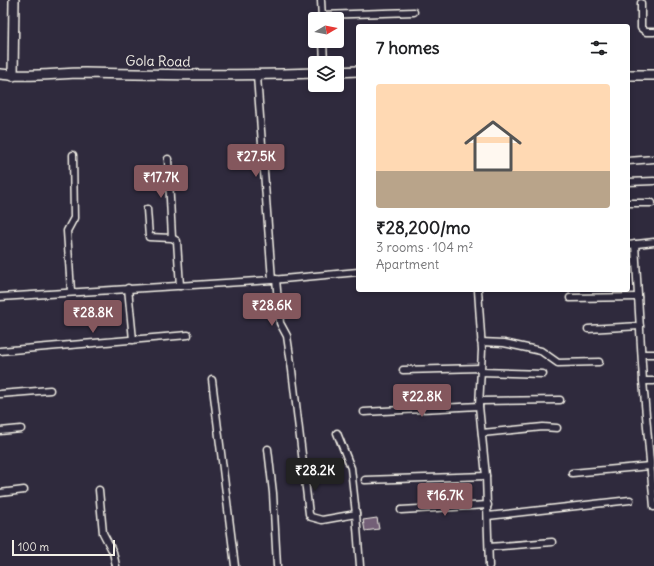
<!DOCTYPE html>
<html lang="en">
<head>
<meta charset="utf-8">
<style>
	body { margin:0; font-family:Delius,sans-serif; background:#f6f6f6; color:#202124; height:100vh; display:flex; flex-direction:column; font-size:15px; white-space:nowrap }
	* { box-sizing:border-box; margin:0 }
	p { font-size:13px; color:#757577 }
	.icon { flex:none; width:22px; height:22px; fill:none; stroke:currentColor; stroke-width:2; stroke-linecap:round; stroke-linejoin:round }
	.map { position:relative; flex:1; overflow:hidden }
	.panel { position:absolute; left:356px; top:24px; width:274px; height:268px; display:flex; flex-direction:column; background:#fff; border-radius:4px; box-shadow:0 2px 6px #0003 }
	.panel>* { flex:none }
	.needle { width:26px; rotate:80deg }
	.controls { position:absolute; left:308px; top:12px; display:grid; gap:8px }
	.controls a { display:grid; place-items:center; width:36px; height:36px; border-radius:4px; background:#fff; box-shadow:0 2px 6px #0003; font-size:20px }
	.scale { position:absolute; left:12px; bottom:10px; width:103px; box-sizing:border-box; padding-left:4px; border:2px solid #f4f1e8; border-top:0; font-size:11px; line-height:14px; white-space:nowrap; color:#f4f1e8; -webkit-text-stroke:3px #2f2a3d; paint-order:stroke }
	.price { position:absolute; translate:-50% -34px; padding:0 9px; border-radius:4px; background:#84575d; color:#fff; font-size:13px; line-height:26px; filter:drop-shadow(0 1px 2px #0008) }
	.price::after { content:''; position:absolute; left:50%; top:24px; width:12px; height:9px; margin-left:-6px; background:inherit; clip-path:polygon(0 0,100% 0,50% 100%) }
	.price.selected { background:#222; color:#fff }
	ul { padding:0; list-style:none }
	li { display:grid; align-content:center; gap:8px; height:212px; padding:0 20px }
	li+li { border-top:1px solid #e0e0e0 }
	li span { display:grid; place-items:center; height:124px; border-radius:4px; color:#555 }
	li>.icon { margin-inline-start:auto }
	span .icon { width:72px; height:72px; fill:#fffc; stroke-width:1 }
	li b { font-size:17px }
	h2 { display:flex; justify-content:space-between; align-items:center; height:48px; padding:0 20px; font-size:17px }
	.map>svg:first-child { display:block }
	.building { fill:#735f77; stroke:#f4f1e8 }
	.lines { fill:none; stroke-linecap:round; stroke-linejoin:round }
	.street-casing { stroke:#f4f1e8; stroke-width:9 }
	.secondary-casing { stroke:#f4f1e8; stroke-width:12 }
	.street { stroke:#2f2a3d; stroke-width:6 }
	.secondary { stroke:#2f2a3d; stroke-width:9 }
	.labels { text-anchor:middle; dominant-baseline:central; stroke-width:4; stroke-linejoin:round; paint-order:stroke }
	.street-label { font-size:14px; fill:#f4f1e8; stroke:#2f2a3d }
</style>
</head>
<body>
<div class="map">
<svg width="654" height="566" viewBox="0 0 654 566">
	<rect width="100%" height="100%" fill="#2f2a3d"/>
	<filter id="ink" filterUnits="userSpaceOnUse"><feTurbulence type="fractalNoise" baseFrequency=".025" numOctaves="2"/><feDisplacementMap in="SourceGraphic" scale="8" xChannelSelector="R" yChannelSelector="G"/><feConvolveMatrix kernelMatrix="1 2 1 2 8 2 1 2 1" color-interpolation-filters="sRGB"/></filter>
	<g filter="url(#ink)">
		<path class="building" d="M 377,518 L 379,529 L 365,531 L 363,520 Z"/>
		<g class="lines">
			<g class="street-casing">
				<g id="street">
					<path d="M 321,0 L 322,19"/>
					<path d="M 641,3 L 641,28 L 646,32 L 654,32"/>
					<path d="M 322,15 L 414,12"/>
					<path d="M 323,41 L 324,63"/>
					<path d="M 257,76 L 272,280"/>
					<path d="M 168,159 L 172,238"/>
					<path d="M 628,161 L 654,159"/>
					<path d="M 628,182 L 654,181"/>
					<path d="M 628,203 L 652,203"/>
					<path d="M 147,209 L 149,237 L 172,238 L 177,241 L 180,286"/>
					<path d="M 635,244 L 643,381 L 654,507"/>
					<path d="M 628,245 L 654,242"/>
					<path d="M 276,279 L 280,323 L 287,336 L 292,370 L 309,514 L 311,517 L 322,520 L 356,514 L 360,566"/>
					<path d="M 128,288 L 133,340"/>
					<path d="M 478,290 L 482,350 L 479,406 L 486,476 L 489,566"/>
					<path d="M 71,291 L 67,231 L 74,218 L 73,155"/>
					<path d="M 0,297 L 272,280 L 358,272"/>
					<path d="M 570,298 L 638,297"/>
					<path d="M 588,329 L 640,326"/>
					<path d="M 481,342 L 504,343 L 541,351 L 558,363 L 599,362"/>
					<path d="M 0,351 L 188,335"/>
					<path d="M 642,354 L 654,354"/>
					<path d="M 403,370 L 481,368"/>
					<path d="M 481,372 L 543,374"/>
					<path d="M 212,380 L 235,566"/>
					<path d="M 643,381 L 654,381"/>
					<path d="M 0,394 L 50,390"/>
					<path d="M 480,401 L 560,400"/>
					<path d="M 364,412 L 479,406"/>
					<path d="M 0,431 L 21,429"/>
					<path d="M 337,433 L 351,468 L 356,514"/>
					<path d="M 482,433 L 543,427 L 557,428"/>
					<path d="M 268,449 L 273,493 L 277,566"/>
					<path d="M 572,473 L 650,466"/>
					<path d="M 365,480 L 486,476"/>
					<path d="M 99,490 L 103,533 L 113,552 L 116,566"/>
					<path d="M 0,493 L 24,490"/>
					<path d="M 401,510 L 488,505"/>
					<path d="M 488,516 L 630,500"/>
					<path d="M 489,547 L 552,542"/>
				</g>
			</g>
			<g class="secondary-casing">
				<g id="secondary">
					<path d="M 337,72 L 358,71"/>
					<path d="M 0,74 C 28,78 57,73 85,73 C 162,75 238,76 315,73"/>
					<path d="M 628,75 L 654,75"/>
					<path d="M 13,76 L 14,0"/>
				</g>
			</g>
			<use href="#street" class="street"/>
			<use href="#secondary" class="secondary"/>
		</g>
	</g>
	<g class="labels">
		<g class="street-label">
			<text transform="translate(158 61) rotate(1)">Gola Road</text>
		</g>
	</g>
</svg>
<div class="controls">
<a><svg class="needle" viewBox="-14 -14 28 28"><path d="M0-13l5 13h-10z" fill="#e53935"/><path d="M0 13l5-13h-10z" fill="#757577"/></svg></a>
<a><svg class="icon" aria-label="layers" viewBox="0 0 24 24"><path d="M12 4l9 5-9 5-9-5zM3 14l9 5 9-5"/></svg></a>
</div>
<div class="scale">100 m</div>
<b class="price" style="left:256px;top:178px">₹27.5K</b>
<b class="price" style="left:161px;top:199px">₹17.7K</b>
<b class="price" style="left:272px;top:327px">₹28.6K</b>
<b class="price" style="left:93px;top:334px">₹28.8K</b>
<b class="price" style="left:422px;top:418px">₹22.8K</b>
<b class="price selected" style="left:315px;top:492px">₹28.2K</b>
<b class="price" style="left:445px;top:517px">₹16.7K</b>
<section class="panel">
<h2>7 homes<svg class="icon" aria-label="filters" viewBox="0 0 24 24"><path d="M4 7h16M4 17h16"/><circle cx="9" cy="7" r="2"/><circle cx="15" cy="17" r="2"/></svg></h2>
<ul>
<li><span style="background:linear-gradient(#ffd9b3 70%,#b9a48a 0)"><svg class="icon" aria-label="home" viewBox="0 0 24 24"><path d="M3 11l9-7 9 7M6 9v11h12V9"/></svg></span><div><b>₹28,200/mo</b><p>3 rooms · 104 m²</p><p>Apartment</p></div></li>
</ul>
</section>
</div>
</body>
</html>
